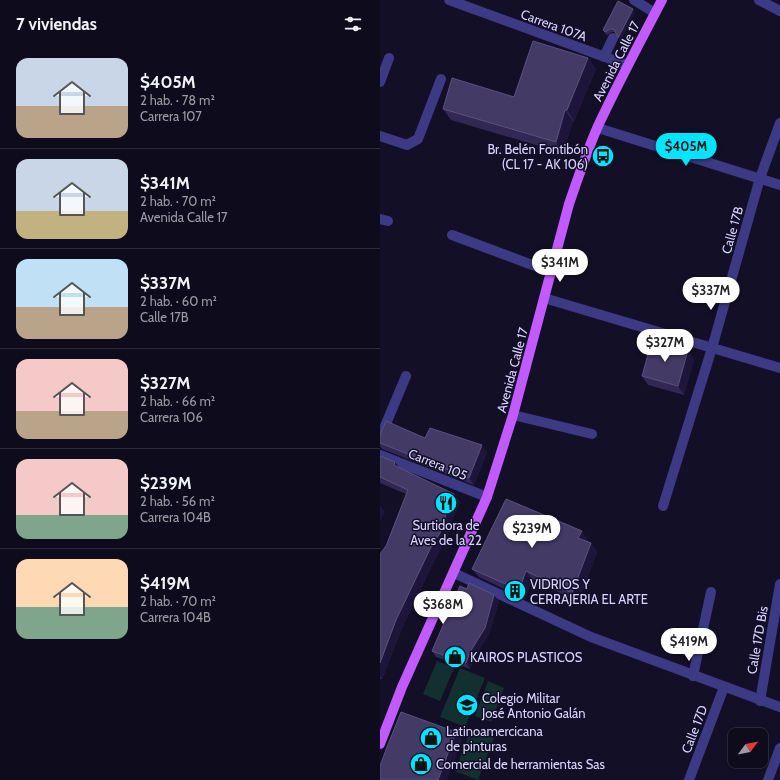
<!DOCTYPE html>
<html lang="es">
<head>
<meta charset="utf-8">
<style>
	body { margin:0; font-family:Cabin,sans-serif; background:#1c1929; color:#f1f3f6; height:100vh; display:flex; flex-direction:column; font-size:15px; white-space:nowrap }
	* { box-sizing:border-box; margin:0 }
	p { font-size:13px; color:#9b9ba3 }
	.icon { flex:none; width:22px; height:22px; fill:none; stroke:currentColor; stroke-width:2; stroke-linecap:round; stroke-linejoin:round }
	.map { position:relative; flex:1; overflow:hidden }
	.side { display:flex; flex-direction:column; background:#0e0b1c; width:380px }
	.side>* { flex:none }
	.needle { width:26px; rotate:58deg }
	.tools { position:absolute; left:348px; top:728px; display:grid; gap:8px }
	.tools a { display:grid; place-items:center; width:40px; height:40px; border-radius:8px; background:#0e0b1c; box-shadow:0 2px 6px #0003,0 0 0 1px #2e2b3b; font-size:20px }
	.price { position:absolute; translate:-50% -34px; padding:0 9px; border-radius:14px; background:#fff; color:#222; font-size:13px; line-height:26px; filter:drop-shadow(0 1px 2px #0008) }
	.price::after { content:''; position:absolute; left:50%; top:24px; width:12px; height:9px; margin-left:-6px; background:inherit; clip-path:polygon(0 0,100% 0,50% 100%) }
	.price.active { background:#00e5ff; color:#111 }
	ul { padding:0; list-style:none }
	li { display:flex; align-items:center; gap:12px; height:100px; padding:0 16px }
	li+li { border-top:1px solid #2e2b3b }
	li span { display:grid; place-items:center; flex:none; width:112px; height:80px; border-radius:12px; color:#555 }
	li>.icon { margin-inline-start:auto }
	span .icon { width:48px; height:48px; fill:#fffc; stroke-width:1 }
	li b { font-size:17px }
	h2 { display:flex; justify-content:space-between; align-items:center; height:48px; padding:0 16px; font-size:17px }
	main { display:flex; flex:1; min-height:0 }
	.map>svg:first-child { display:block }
	.green { fill:#12302f }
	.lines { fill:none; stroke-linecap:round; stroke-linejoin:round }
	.minor { stroke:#3d3a85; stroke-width:10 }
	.major { stroke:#c25bff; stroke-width:10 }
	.wall { fill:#312854 }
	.shaded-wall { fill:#1d163a }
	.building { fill:#433a66; stroke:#5a527e }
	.labels { text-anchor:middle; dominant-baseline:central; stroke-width:3; stroke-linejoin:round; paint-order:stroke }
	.street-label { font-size:13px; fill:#d9d4ff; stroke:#130f26 }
	.poi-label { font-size:13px; fill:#d9d4ff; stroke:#130f26; text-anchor:start }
</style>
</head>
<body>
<main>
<section class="side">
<h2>7 viviendas<svg class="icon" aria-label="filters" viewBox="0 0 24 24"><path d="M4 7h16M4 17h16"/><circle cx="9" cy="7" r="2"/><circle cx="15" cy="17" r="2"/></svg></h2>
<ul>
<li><span style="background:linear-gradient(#c9d6e8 60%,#b9a48a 0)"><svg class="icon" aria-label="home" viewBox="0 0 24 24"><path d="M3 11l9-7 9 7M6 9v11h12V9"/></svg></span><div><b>$405M</b><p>2 hab. · 78 m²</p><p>Carrera 107</p></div></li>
<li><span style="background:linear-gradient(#c9d6e8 65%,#c2b280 0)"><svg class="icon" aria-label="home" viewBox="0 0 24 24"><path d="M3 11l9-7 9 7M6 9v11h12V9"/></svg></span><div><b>$341M</b><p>2 hab. · 70 m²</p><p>Avenida Calle 17</p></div></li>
<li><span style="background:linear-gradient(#bfe0f5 60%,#b9a48a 0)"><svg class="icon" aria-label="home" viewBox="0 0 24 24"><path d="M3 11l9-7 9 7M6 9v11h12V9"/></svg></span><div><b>$337M</b><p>2 hab. · 60 m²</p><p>Calle 17B</p></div></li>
<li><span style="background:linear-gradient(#f6c9c9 65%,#b9a48a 0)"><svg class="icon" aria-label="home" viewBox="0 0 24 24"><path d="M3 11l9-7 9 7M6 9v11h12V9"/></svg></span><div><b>$327M</b><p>2 hab. · 66 m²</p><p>Carrera 106</p></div></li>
<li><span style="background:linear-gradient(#f6c9c9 70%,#7fa58c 0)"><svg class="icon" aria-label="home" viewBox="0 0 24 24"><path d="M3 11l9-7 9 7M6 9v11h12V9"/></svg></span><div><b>$239M</b><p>2 hab. · 56 m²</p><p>Carrera 104B</p></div></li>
<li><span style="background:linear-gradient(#ffd9b3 60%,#7fa58c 0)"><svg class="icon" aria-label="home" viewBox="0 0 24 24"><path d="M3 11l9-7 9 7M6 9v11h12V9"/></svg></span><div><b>$419M</b><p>2 hab. · 70 m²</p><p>Carrera 104B</p></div></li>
</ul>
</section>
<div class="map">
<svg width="400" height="780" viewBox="0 0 400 780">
	<rect width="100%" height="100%" fill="#130f26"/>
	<g class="green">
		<path d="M 57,661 L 74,668 L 60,701 L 43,694 Z"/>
		<path d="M 80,668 L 105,678 L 85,727 L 60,717 Z"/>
		<path d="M 108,681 L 124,688 L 111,722 L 95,716 Z"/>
		<path d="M 91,729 L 114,738 L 98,780 L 75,771 Z"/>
	</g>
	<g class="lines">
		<g class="minor">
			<path d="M 69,0 L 247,65"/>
			<path d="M 254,0 L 275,13"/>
			<path d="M 379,0 L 400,11"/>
			<path d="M 224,57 L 233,38"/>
			<path d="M 0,82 L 9,58"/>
			<path d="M 218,128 L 400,185"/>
			<path d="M 0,136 L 27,145 L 38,139 L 61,79"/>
			<path d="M 0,219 L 8,221"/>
			<path d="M 72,235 L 171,272"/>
			<path d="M 164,298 L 400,368"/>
			<path d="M 133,415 L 212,434"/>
			<path d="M 0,438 L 26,376"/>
			<path d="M 0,455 L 107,497"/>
			<path d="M 283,506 L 332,348 L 380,178 L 400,123"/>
			<path d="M 74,573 L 211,637 L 400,707"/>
			<path d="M 313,676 L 331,592"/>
			<path d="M 380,701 L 400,584"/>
			<path d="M 309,780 L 344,687"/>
			<path d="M 388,780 L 400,748"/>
		</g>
		<path class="major" d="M 0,744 L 22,687 L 107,497 L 133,415 L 189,204 C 198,178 207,151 218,126 C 238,83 260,42 282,0"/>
	</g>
	<g class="wall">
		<path d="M 255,12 L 240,41 L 235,32 L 232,32 L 227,35 L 225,33 L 223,30 Z"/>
		<path d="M 208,58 L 216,69 L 194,121 L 193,121 L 183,153 L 71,120 L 63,109 L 134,97 Z"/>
		<path d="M 308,350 L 314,359 L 304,395 L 268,385 L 262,376 Z"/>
		<path d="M 0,435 L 45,438 L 107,452 L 94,485 L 2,449 L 0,446 Z"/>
		<path d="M 0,456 L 15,462 L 19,468 L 74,494 L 80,502 L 67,531 L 69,533 L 65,541 L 57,555 L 22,628 L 2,679 L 0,679 L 0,554 L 6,546 L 26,494 L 0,483 Z"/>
		<path d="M 208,540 L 207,541 L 211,543 L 217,552 L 198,602 L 152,579 L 145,599 L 99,577 L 92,569 Z"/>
		<path d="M 87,589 L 119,601 L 109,634 L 94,658 L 90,669 L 56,657 L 52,651 Z"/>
	</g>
	<g class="shaded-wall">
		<path d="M 253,9 L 255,12 L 240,41 L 238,38 Z"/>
		<path d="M 208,58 L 216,69 L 194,121 L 187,110 Z"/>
		<path d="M 185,110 L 193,121 L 183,153 L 176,142 Z"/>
		<path d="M 308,350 L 314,359 L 304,395 L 298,386 Z"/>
		<path d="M 102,445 L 107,452 L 94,485 L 89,478 Z"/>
		<path d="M 15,462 L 21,470 L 14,465 Z"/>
		<path d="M 74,494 L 80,502 L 67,531 L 69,533 L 65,541 L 57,555 L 22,628 L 2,679 L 0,676 L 0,663 L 16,620 L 62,525 Z"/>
		<path d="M 0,505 L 5,512 L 0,522 Z"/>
		<path d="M 202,531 L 208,540 L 204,547 L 198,538 Z"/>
		<path d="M 211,543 L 217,552 L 198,602 L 192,593 Z"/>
		<path d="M 146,571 L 152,579 L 145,599 L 139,590 Z"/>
		<path d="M 114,595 L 119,601 L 109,634 L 94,658 L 90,669 L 86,663 L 90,652 Z"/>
		<path d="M 76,732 L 82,740 L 67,780 L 58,780 Z"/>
	</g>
	<g class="building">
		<path d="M 238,1 L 253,9 L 238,38 L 234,29 L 230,29 L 225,32 L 223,30 Z"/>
		<path d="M 153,41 L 208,58 L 187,110 L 185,110 L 176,142 L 63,109 L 72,78 L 134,97 Z"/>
		<path d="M 272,340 L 308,350 L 298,386 L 262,376 Z"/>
		<path d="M 6,421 L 45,438 L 50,428 L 102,445 L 89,478 L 0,443 L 0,435 Z"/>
		<path d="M 0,456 L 15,462 L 14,465 L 74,494 L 62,525 L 63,525 L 60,533 L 51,547 L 16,620 L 0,663 L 0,554 L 6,546 L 28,490 L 0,477 Z"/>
		<path d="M 126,499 L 202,531 L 198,538 L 211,543 L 192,593 L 146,571 L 139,590 L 92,569 Z"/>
		<path d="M 89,583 L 114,595 L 105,628 L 90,652 L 86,663 L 52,651 L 80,586 L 87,589 Z"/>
		<path d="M 21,712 L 76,732 L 58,780 L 0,780 L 0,766 L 7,747 Z"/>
	</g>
	<defs>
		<g id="bus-disc" transform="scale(1.15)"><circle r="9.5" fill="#00e5ff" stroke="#130f26"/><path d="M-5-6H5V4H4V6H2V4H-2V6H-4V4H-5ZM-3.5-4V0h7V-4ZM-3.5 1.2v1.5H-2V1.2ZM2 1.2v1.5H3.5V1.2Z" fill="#111"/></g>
		<g id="restaurant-disc" transform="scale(1.15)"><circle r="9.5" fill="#00e5ff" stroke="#130f26"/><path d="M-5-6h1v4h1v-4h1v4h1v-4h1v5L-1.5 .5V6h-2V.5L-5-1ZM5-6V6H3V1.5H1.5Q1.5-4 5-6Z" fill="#111"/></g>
		<g id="building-disc" transform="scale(1.15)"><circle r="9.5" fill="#00e5ff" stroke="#130f26"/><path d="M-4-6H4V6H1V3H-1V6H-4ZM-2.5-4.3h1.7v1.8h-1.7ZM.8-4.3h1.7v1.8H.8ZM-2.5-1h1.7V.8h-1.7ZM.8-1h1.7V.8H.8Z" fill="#111"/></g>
		<g id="shop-disc" transform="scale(1.15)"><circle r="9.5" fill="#00e5ff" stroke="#130f26"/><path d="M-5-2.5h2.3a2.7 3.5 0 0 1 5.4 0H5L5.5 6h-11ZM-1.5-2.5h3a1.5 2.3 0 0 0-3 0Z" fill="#111"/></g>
		<g id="school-disc" transform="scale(1.15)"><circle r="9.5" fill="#00e5ff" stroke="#130f26"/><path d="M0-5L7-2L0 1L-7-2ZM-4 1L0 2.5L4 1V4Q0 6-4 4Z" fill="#111"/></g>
	</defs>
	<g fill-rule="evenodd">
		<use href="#bus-disc" x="223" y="156"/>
		<use href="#restaurant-disc" x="66" y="503"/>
		<use href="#building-disc" x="135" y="591"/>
		<use href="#shop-disc" x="75" y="657"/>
		<use href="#school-disc" x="87" y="705"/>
		<use href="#shop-disc" x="51" y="738"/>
		<use href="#shop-disc" x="41" y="764"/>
	</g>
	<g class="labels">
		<g class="street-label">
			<text transform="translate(174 25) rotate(20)">Carrera 107A</text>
			<text transform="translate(236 61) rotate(-63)">Avenida Calle 17</text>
			<text transform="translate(352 230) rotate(-74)">Calle 17B</text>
			<text transform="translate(132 370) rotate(-75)">Avenida Calle 17</text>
			<text transform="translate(58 464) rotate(22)">Carrera 105</text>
			<text transform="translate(377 640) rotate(-80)">Calle 17D Bis</text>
			<text transform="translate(314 729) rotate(-69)">Calle 17D</text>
		</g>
		<g class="poi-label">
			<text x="208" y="149" text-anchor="end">Br. Belén Fontibón<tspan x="208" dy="15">(CL 17 - AK 106)</tspan></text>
			<text x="66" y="525" text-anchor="middle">Surtidora de<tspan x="66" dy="15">Aves de la 22</tspan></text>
			<text x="150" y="584">VIDRIOS Y<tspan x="150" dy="15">CERRAJERIA EL ARTE</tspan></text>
			<text x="90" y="657">KAIROS PLASTICOS</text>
			<text x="102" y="698">Colegio Militar<tspan x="102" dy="15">José Antonio Galán</tspan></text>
			<text x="66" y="731">Latinoamercicana<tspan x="66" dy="15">de pinturas</tspan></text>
			<text x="56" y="764">Comercial de herramientas Sas</text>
		</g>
	</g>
</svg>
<div class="tools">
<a><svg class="needle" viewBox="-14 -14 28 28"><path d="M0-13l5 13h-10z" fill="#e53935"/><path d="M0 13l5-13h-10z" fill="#9b9ba3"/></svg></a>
</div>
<b class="price active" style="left:306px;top:167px">$405M</b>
<b class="price" style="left:180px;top:283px">$341M</b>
<b class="price" style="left:331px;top:311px">$337M</b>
<b class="price" style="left:285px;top:363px">$327M</b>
<b class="price" style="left:152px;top:549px">$239M</b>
<b class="price" style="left:63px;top:625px">$368M</b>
<b class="price" style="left:309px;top:662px">$419M</b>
</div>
</main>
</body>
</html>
